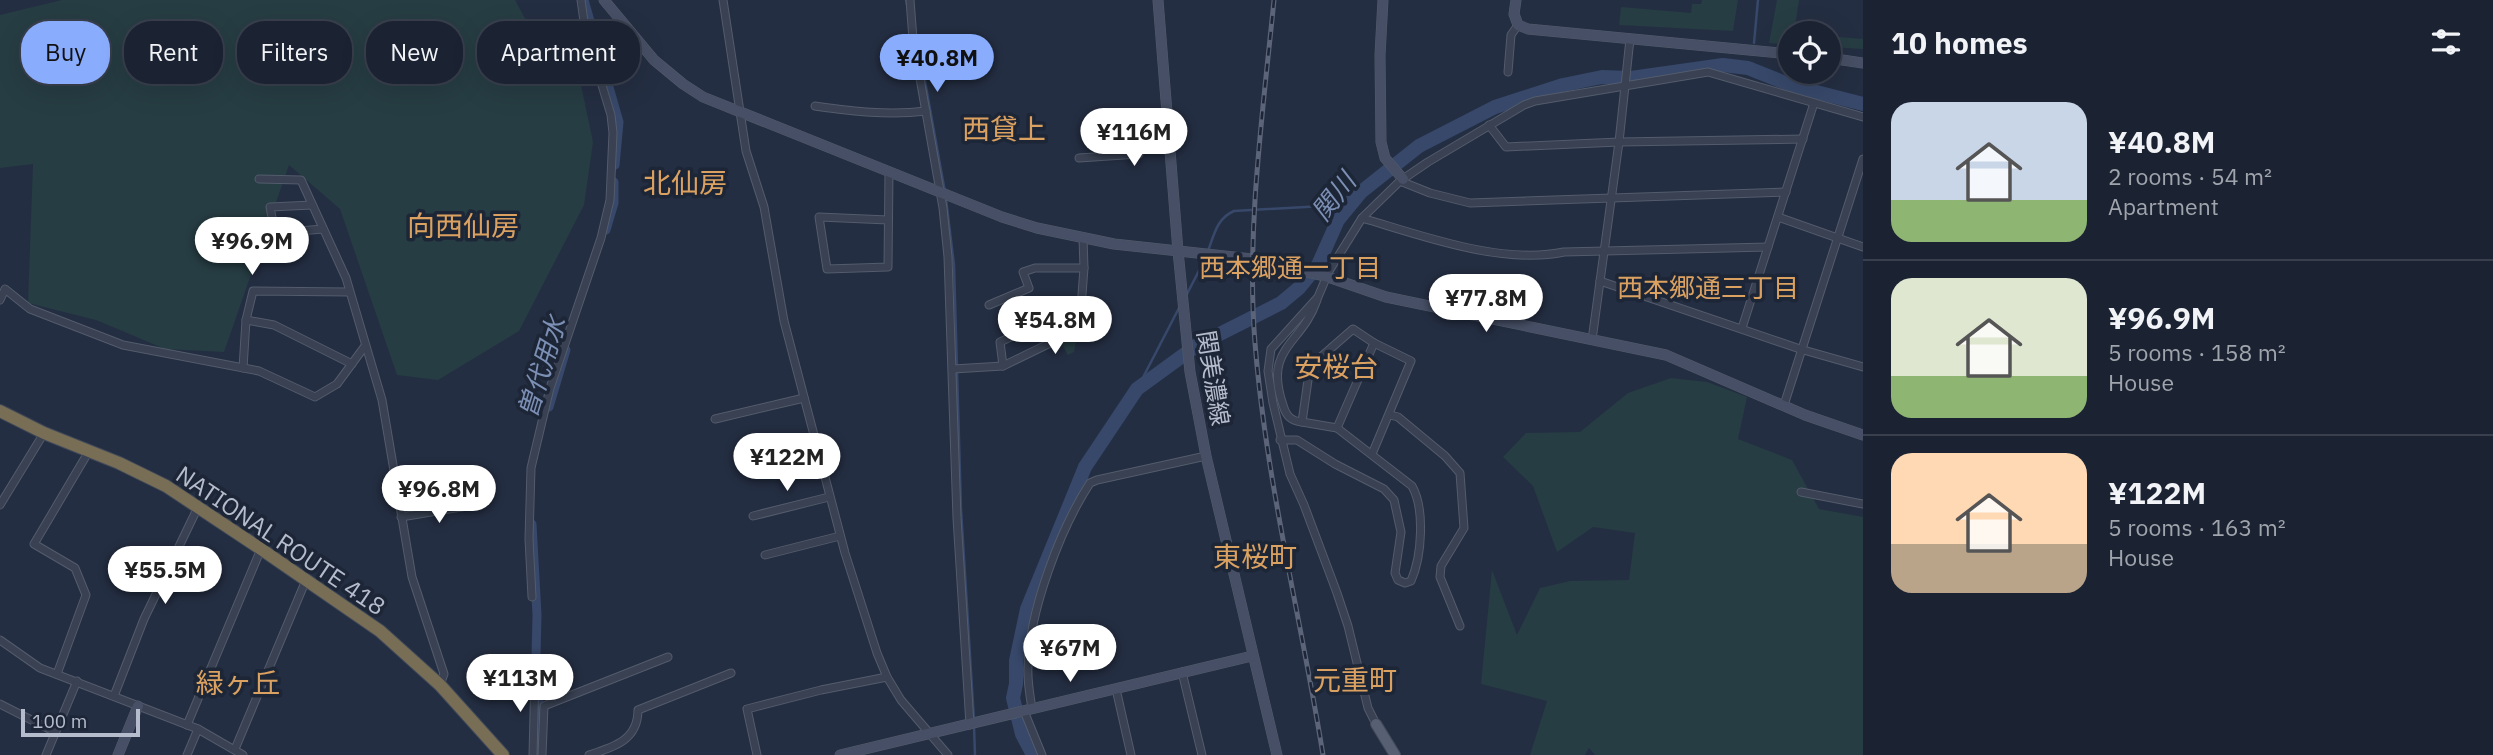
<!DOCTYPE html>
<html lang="en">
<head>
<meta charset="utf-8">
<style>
	body { margin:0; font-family:"IBM Plex Sans","Noto Sans JP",sans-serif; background:#282f3e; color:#f1f3f6; height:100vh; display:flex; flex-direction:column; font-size:26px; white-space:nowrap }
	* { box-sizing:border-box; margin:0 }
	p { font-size:23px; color:#a0a4ac }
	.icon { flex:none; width:38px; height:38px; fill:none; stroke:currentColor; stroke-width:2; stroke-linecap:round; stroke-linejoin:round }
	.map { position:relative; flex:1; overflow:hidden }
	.panel { display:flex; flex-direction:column; background:#1b2232; width:630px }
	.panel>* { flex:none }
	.top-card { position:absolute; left:21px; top:21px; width:665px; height:63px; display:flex; gap:14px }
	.buttons { position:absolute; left:1778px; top:21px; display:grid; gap:14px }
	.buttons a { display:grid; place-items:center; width:63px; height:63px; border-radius:50%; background:#1b2232; box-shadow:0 7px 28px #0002,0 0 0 2px #393f4d; font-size:35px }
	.scale { position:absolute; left:21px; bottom:18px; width:119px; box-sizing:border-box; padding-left:7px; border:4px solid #b5bccc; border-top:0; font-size:19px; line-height:24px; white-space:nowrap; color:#b5bccc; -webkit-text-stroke:5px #1d2637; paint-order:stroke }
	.price { position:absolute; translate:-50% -60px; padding:0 16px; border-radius:24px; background:#fff; color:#222; font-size:23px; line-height:46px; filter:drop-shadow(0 2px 4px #0008) }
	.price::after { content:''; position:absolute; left:50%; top:42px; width:21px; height:16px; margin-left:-10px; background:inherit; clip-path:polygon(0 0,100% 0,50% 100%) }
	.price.on { background:#89acfd; color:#111 }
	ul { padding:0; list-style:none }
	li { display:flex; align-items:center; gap:21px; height:175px; padding:0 28px }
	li+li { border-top:2px solid #393f4d }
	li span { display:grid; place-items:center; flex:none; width:196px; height:140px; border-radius:21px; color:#555 }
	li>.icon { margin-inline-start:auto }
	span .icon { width:84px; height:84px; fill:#fffc; stroke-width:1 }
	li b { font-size:30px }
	h2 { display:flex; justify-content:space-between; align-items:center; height:84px; padding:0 28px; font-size:30px }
	.tag { padding:0 24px; border-radius:28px; background:#1b2232; box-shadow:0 7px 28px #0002,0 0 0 2px #393f4d; font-size:24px; line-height:63px }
	.tag.on { background:#89acfd; color:#111 }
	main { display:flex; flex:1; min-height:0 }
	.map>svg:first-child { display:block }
	.green { fill:#263d43 }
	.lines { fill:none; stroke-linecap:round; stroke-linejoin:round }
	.stream { stroke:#37486a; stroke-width:2.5 }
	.canal { stroke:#37486a; stroke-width:9 }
	.river { stroke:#37486a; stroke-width:14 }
	.street-casing { stroke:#535c6c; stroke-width:9 }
	.secondary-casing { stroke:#535c6c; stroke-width:11 }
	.primary-casing { stroke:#424a5b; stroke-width:12 }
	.highway-casing { stroke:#404959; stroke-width:14 }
	.street { stroke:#394152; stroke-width:7 }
	.secondary { stroke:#464f65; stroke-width:10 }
	.primary { stroke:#576072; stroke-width:10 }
	.highway { stroke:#786d55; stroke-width:12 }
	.rail-casing { stroke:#5b6479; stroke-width:5 }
	.rail { stroke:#1d2637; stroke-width:2.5; stroke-dasharray:8; stroke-linecap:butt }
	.labels { text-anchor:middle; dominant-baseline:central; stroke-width:7; stroke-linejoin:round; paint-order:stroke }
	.street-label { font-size:24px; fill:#b5bccc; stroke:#1d2637 }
	.water-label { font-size:26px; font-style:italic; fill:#7c8fb4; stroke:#1d2637 }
	.neighbourhood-label { font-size:26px; fill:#dba161; stroke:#1d2637 }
	.quarter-label { font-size:28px; fill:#dba161; stroke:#1d2637 }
</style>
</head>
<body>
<main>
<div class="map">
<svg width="1863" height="755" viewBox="0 0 1863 755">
	<rect width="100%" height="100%" fill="#242e42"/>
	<g class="green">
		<path d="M 62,0 L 515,0 L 546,57 L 580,80 L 593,142 L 584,205 L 519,331 L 438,380 L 397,375 L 340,209 L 289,165 L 224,352 L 165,349 L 96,320 L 28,303 L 33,164 L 0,168 L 0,15 Z"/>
		<path d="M 1702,0 L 1738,0 L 1733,31 L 1619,25 L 1621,7 L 1691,13 L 1692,4 L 1701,4 Z"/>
		<path d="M 1777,0 L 1799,0 L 1794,33 L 1790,33 L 1790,45 L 1769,43 Z"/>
		<path d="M 1829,36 L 1863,39 L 1863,49 L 1829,47 Z"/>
		<path d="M 1071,336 L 1077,338 L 1074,352 L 1068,355 L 1060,340 Z"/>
		<path d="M 1671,378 L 1707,382 L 1747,397 L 1738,439 L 1792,460 L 1819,509 L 1863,517 L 1863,755 L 1595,755 L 1589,748 L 1585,755 L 1530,755 L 1547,701 L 1481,684 L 1492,570 L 1517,635 L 1540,588 L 1570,581 L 1629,580 L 1635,533 L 1593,527 L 1557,552 L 1533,486 L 1503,457 L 1526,433 L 1580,432 L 1628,393 Z"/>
	</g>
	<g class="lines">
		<g class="stream">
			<path d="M 906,0 L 908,10"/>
			<path d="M 917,37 L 945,192"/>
			<path d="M 1754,43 L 1758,0"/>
			<path d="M 946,199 L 954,265 L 961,509 L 974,720"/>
			<path d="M 1208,251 C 1214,235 1217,218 1234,211 L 1323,206 L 1361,192"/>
			<path d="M 1187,294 L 1206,257"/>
			<path d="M 1137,389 L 1180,306"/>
			<path d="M 974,726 L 975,755"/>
		</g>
		<g class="canal">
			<path d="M 584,0 L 619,122 L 615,165"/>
			<path d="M 606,230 L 614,203 L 614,182"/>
			<path d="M 549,407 L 566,350"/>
			<path d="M 532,524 L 537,615 L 536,656 L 540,671 L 537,755"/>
		</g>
		<path class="river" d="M 1033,755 L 1022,734 L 1013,698 L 1016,684 L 1016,661 L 1027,609 L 1085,467 L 1137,389 L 1196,346 L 1281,303 L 1299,288 L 1318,265 L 1338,220 L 1361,192 L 1419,146 L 1495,107 L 1563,85 L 1602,77 L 1631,78 L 1723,65 L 1748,68 L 1793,86 L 1863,104"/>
		<g class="street-casing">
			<g id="street">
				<path d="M 723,0 L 746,151 L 764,207 L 784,321 L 845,553 L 877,653 L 887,677 L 901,700 L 948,755"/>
				<path d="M 910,0 L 913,39 L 943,208 L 948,257 L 957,518 L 970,725"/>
				<path d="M 1508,72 L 1511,35 L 1518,25"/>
				<path d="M 815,106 C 852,111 888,116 926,111"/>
				<path d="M 1489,125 L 1506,147 L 1619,142 L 1803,139"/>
				<path d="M 1079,158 L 1139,154 L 1148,124 L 1168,122"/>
				<path d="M 259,179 L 301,180 L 346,278 L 382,400 L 412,577 L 444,674 L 440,685"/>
				<path d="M 1400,181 L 1430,193 L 1470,203 L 1786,192"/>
				<path d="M 312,205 L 270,207 L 275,233 L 323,229"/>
				<path d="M 1778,217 L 1863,247"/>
				<path d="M 1362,218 C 1423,236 1501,265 1564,252 L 1768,247"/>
				<path d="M 888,220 L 819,217 L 827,269 L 888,267 L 889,171"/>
				<path d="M 1600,281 L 1800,349 L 1863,367"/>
				<path d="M 0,300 L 5,289 L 30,309 L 123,345 L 259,371 L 315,397 L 337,384 L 365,346"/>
				<path d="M 989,305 L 1029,288 L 1023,272 L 1035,268 L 1084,268 L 1083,238"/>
				<path d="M 246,320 L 274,325 L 352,364"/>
				<path d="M 1742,328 L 1814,103"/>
				<path d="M 1592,340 L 1619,142 L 1630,39"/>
				<path d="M 1003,366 L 1000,342 L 1081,304"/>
				<path d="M 243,368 L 246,320 L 253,291 L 349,292"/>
				<path d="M 953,369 L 1003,366 L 1075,331 L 1081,308 L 1084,268"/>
				<path d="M 1784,405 L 1863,159"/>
				<path d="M 1390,415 L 1398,417 L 1445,456 L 1460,473 L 1464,528 L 1441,566 L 1440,577 L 1460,626"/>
				<path d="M 715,419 L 804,398"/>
				<path d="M 1302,422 C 1291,421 1286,416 1283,405 C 1263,347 1302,345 1317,300"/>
				<path d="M 1337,428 L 1374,343"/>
				<path d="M 1280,440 L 1297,440 L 1335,464 L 1384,489 L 1394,500 L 1401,532 L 1395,573 L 1398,580 L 1405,583 L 1411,581 C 1422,556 1425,509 1412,486 L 1337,428 L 1302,422 L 1309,373 L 1314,363 L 1353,329 L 1374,343 L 1411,361 L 1372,454"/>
				<path d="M 1801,492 L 1863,504"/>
				<path d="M 0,505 L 44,433"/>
				<path d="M 753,516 L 829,497"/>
				<path d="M 401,517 L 473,505"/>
				<path d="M 765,555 L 840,536"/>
				<path d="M 532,597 L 529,539 L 531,468 L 550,388 L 601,238 L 610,200 L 613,133 L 611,115 L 585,29 L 581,0"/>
				<path d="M 0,640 L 40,668 L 198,729 L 243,755"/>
				<path d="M 532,661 L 535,674 L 533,755"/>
				<path d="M 1182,672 L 1202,755"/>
				<path d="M 57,674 L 86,595 L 75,568 L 34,544 L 89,451"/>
				<path d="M 1116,689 L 1131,755"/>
				<path d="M 114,696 L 144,619 L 198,507"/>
				<path d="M 0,704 L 55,732"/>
				<path d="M 1032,709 C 1030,695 1027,681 1028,666 C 1029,612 1060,529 1090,483 L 1097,480 L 1206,456"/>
				<path d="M 1024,711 L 1042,755"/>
				<path d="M 1376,724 L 1368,708 L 1348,626 L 1337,593 L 1304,505 L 1290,474 L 1273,403 L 1268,371 L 1271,349 L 1318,297 L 1329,271 L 1362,218 L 1400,181 L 1428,162 L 1524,105 L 1535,101 L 1708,72 L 1863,117"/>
				<path d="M 187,725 L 261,549"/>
				<path d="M 235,749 L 306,580"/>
				<path d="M 46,755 L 77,681"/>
				<path d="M 187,755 L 198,729"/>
				<path d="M 542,755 L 544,706 L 668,657"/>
				<path d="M 589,755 C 614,747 638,740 638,710 L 731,673"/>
				<path d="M 757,755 L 747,709 L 821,690 L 887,677"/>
			</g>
		</g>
		<g class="secondary-casing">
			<g id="secondary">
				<path d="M 604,0 L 654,60 L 683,84 L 703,97 L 1002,217 L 1037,228 L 1114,244 L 1252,259 L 1328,277 L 1386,297 L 1666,355 L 1805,415 L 1863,435"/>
				<path d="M 1158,0 L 1178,251 L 1190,372 L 1206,456 L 1277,755"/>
				<path d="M 1383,0 L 1380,55 L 1381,142 L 1385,158 L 1403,179"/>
				<path d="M 1516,0 L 1514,14 L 1518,25 L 1528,29 L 1790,54"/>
				<path d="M 1829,58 L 1863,63"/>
				<path d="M 118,755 L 138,706"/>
				<path d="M 840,755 L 1252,656"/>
			</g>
		</g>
		<g class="primary-casing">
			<path id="primary" d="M 1376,724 L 1395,755"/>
		</g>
		<g class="highway-casing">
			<path id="highway" d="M 0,411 L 44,433 L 119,463 L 166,486 L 261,549 L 380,631 L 440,685 L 503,755"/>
		</g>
		<use href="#street" class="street"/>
		<use href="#secondary" class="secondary"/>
		<use href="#primary" class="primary"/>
		<use href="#highway" class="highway"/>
		<g class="rail-casing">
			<path id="rail" d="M 1274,0 C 1263,111 1246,232 1255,343 C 1266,482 1301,618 1323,755"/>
		</g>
		<use href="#rail" class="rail"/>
	</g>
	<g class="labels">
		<g class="street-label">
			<text transform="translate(1214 378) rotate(81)">関美濃線</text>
			<text transform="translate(281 540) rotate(34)">NATIONAL ROUTE 418</text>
		</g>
		<g class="water-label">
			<text transform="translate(1333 196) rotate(-52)">関川</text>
			<text transform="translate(541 367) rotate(-73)">曽代用水</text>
		</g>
		<g class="neighbourhood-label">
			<text x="1290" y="267">西本郷通一丁目</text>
			<text x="1708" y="287">西本郷通三丁目</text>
		</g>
		<g class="quarter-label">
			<text x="1004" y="128">西貸上</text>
			<text x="685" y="182">北仙房</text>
			<text x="463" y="225">向西仙房</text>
			<text x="1336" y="366">安桜台</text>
			<text x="1255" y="556">東桜町</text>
			<text x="1355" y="679">元重町</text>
			<text x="238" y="682">緑ヶ丘</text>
		</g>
	</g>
</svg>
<div class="buttons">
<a><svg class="icon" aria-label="locate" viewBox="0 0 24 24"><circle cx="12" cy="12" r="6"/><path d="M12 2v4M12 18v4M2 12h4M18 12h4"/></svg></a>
</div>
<div class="scale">100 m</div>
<b class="price on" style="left:937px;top:94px">¥40.8M</b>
<b class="price" style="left:1134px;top:168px">¥116M</b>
<b class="price" style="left:252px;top:277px">¥96.9M</b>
<b class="price" style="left:1486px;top:334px">¥77.8M</b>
<b class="price" style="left:1055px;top:356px">¥54.8M</b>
<b class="price" style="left:787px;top:493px">¥122M</b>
<b class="price" style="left:439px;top:525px">¥96.8M</b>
<b class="price" style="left:165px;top:606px">¥55.5M</b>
<b class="price" style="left:1070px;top:684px">¥67M</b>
<b class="price" style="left:520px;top:714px">¥113M</b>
<div class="top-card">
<a class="tag on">Buy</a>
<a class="tag">Rent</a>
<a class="tag">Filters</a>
<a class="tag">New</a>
<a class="tag">Apartment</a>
</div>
</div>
<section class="panel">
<h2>10 homes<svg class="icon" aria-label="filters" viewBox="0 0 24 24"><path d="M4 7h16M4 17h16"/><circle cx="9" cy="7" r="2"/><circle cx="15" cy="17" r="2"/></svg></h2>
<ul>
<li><span style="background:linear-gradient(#c9d6e8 70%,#8fb573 0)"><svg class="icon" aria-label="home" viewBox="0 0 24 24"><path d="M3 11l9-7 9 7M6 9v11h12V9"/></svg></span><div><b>¥40.8M</b><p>2 rooms · 54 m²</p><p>Apartment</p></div></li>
<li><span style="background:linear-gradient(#dfe7d0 70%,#8fb573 0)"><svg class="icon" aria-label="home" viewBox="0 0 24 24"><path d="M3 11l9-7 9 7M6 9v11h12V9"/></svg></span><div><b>¥96.9M</b><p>5 rooms · 158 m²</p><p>House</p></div></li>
<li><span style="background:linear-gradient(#ffd9b3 65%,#b9a48a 0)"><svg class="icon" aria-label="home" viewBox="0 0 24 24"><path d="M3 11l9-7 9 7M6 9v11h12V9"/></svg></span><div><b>¥122M</b><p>5 rooms · 163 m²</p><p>House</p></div></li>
</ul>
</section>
</main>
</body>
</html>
